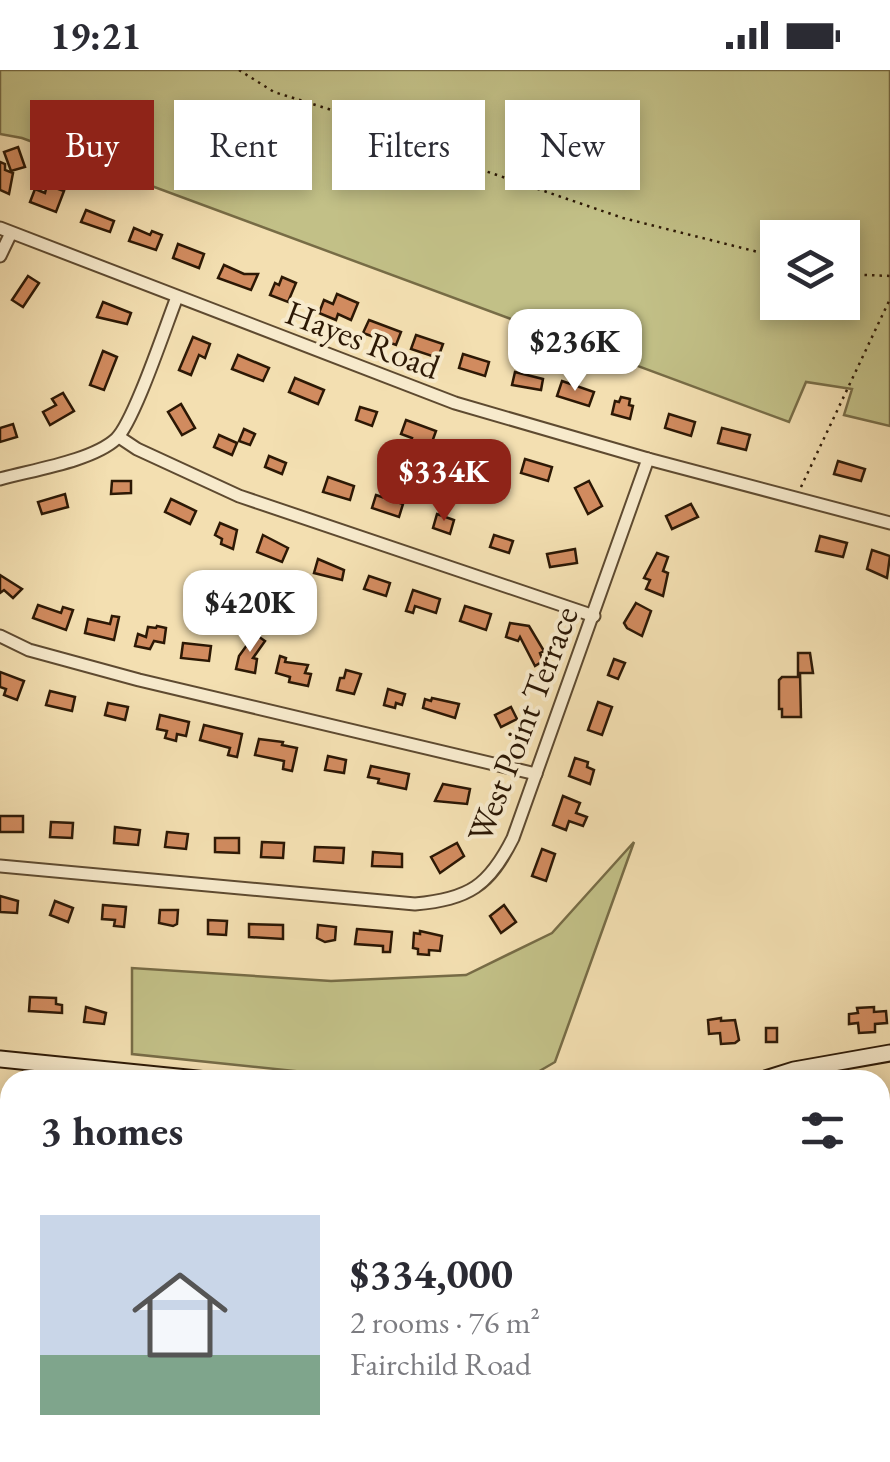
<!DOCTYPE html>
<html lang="en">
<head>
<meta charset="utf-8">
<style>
	body { margin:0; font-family:"EB Garamond",serif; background:#f2f2f3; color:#2b2b33; height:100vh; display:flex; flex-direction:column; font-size:38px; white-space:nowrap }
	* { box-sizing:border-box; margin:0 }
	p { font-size:32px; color:#7c7c81 }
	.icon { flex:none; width:55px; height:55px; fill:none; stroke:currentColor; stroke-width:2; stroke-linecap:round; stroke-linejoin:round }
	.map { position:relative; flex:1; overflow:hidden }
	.drawer { position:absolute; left:0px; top:1000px; width:890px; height:392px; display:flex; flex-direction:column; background:#fff; border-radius:30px 30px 0 0; box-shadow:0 5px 15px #0003 }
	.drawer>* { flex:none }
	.banner { position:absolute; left:30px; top:30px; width:830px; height:90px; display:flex; gap:20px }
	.fabs { position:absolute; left:760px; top:150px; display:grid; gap:20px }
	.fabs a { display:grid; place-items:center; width:100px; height:100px; border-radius:0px; background:#fff; box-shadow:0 5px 15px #0003; font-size:50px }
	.price { position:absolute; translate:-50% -85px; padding:0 22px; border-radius:20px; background:#fff; color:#222; font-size:32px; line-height:65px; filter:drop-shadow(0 2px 5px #0008) }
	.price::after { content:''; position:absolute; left:50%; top:60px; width:30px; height:22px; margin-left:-15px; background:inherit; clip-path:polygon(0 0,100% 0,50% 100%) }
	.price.selected { background:#8f2418; color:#fff }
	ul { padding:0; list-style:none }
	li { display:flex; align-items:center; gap:30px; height:250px; padding:0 40px }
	li span { display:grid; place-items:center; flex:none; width:280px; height:200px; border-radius:0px; color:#555 }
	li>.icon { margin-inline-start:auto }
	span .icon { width:120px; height:120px; fill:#fffc; stroke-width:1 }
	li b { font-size:42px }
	h2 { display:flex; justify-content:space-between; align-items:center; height:120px; padding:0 40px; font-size:42px }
	.pill { padding:0 35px; border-radius:0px; background:#fff; box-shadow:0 5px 15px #0003; font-size:35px; line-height:90px }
	.pill.selected { background:#8f2418; color:#fff }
	.status { display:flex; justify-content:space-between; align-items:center; height:70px; padding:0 50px; background:#fff; direction:ltr }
	.status svg { height:28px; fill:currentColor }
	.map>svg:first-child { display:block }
	.green { fill:#c2c087; stroke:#776c46; stroke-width:2.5; fill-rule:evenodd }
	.water { fill:#9cbda7; stroke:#6f7b66; stroke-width:2.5 }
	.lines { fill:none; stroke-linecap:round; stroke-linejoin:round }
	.river { stroke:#9cbda7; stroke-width:20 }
	.building { fill:#d18b5f; stroke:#2c1805; stroke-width:2.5 }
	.minor-casing { stroke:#5e4a30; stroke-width:15 }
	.secondary-casing { stroke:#2c1805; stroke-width:19 }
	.path { stroke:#2c1805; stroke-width:2.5; stroke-dasharray:2.5 5; stroke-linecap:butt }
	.minor { stroke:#f7eacc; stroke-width:11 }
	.secondary { stroke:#f7eacc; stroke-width:15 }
	.labels { text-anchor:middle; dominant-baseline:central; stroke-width:8; stroke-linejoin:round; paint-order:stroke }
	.street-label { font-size:35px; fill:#2c1805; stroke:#f7eacc }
</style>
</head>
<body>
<div class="status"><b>19:21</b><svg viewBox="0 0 49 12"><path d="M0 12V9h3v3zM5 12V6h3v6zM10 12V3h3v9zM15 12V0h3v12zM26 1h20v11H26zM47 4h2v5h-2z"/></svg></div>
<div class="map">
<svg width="890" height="1392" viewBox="0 0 890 1392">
	<rect width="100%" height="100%" fill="#f3dfb1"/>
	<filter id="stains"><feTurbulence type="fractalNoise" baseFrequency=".002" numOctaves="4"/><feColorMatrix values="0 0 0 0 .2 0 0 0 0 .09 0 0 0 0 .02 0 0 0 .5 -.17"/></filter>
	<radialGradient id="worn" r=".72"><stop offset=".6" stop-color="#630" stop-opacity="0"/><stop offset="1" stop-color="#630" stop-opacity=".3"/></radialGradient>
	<g class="green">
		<path d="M 0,0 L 890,0 L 890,356 L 844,345 L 852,319 L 806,312 L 789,352 L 22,68 L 0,64 ZM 778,168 L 842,168 L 842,232 L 778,232 Z"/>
		<path d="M 634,772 L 555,992 L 524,1010 L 380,1010 L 132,984 L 132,898 L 331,911 L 466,905 L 552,863 Z"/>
		<path d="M 880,1116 L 890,1118 L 890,1392 L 561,1392 L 544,1383 L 880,1382 Z"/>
		<path d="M 488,1382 L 496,1392 L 245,1392 L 235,1383 Z"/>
	</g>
	<g class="water">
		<path d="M 0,1274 L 10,1279 L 10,1375 L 0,1371 Z"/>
		<path d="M 231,1383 L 247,1392 L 64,1392 L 34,1383 Z"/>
	</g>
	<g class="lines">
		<path class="river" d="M 880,1075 L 890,1076"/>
	</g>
	<g class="building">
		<path d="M 18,77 L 25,97 L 11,101 L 4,82 Z"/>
		<path d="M 0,92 L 5,94 L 5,100 L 13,103 L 9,124 L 0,120 Z"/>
		<path d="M 47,115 L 64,121 L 56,142 L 30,132 L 35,119 L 45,123 Z"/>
		<path d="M 86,140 L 114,151 L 110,162 L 81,152 Z"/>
		<path d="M 134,158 L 150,165 L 152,161 L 162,165 L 156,180 L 129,171 Z"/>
		<path d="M 178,174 L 204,184 L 199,198 L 173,188 Z"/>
		<path d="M 224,195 L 244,204 L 258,204 L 251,220 L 218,208 Z"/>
		<path d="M 28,206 L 39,213 L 23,237 L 12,230 Z"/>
		<path d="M 282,207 L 296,213 L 288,232 L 270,225 L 275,213 L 279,215 Z"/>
		<path d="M 337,224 L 358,233 L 351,250 L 338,244 L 336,250 L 319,243 L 324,230 L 333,234 Z"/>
		<path d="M 103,232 L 131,243 L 127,254 L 97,247 Z"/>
		<path d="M 369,250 L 401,262 L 396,275 L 363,263 Z"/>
		<path d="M 416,265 L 443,274 L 438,288 L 411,279 Z"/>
		<path d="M 193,267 L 210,274 L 205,288 L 199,285 L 191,305 L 179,300 Z"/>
		<path d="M 103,281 L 117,287 L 104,320 L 90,315 Z"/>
		<path d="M 463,284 L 489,292 L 485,306 L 459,298 Z"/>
		<path d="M 238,285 L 269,298 L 263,311 L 232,299 Z"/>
		<path d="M 515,302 L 543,309 L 541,320 L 512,315 Z"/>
		<path d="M 295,308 L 324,320 L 318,334 L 289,322 Z"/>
		<path d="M 562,311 L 594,322 L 589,336 L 557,326 Z"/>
		<path d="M 63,323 L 74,341 L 50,355 L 43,342 L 56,335 L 52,329 Z"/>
		<path d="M 621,327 L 630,329 L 629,335 L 633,336 L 630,349 L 612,344 L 615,331 L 619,332 Z"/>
		<path d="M 181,334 L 195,358 L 182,365 L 168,342 Z"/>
		<path d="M 360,337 L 377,342 L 372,356 L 356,350 Z"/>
		<path d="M 669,344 L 695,352 L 691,366 L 665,358 Z"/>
		<path d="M 406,350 L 436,361 L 431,375 L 419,371 L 417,375 L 410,373 L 412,368 L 401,364 Z"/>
		<path d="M 13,354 L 17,367 L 0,372 L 0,358 Z"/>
		<path d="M 722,358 L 750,365 L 746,380 L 718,373 Z"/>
		<path d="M 244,359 L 255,364 L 250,375 L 239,371 Z"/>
		<path d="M 219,365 L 237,373 L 232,385 L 214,377 Z"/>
		<path d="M 476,374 L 493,379 L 490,392 L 481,390 L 479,395 L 471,393 Z"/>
		<path d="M 269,386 L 286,393 L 282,404 L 265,397 Z"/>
		<path d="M 525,389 L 552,397 L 548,411 L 521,403 Z"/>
		<path d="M 838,391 L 865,399 L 861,411 L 834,404 Z"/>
		<path d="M 328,407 L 354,416 L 350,430 L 323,422 Z"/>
		<path d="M 112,411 L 131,411 L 131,423 L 111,424 Z"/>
		<path d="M 589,411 L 602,436 L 588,444 L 575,418 Z"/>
		<path d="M 65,424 L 68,437 L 42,444 L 38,432 Z"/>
		<path d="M 376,425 L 403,434 L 399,447 L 372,438 Z"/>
		<path d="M 171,429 L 196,441 L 190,454 L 165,442 Z"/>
		<path d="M 691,434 L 698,447 L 672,459 L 666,446 Z"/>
		<path d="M 437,444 L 454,450 L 450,464 L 433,458 Z"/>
		<path d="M 220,453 L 237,460 L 233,479 L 221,474 L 222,469 L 215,465 Z"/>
		<path d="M 263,465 L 288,478 L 282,492 L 257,482 Z"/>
		<path d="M 494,465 L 513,471 L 509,483 L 490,477 Z"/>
		<path d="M 820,466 L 847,473 L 843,487 L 816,481 Z"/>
		<path d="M 575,479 L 577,493 L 550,497 L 547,484 Z"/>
		<path d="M 872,480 L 890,486 L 887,508 L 867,499 Z"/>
		<path d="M 657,483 L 668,487 L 663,501 L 668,503 L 663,526 L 646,519 L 650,510 L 644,508 Z"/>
		<path d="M 318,489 L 344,500 L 342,510 L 314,503 Z"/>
		<path d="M 0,505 L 22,519 L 13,528 L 4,520 L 0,523 Z"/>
		<path d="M 369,506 L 390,513 L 386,526 L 364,519 Z"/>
		<path d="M 413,520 L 440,529 L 436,543 L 415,536 L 413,543 L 406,541 Z"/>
		<path d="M 636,533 L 651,541 L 642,566 L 627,558 L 624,553 Z"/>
		<path d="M 38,535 L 61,543 L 63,537 L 73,540 L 66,560 L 33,548 Z"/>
		<path d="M 465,536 L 491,544 L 486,560 L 460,551 Z"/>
		<path d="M 112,546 L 119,547 L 114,570 L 85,563 L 88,549 L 110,554 Z"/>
		<path d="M 510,553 L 529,556 L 544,581 L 540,583 L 543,591 L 535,596 L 520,567 L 518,571 L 506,567 Z"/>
		<path d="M 157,556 L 166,558 L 164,573 L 154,571 L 150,579 L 135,576 L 138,564 L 146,567 L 148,557 L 156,558 Z"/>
		<path d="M 255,564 L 265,571 L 253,588 L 257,589 L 255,603 L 236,599 L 239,586 Z"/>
		<path d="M 183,573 L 211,576 L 209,591 L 181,588 Z"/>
		<path d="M 798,583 L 810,583 L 813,603 L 800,603 L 801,647 L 782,647 L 782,639 L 779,639 L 779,610 L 782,607 L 798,607 Z"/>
		<path d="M 280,586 L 286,588 L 285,592 L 308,595 L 305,603 L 311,604 L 308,616 L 289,612 L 290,607 L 276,603 Z"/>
		<path d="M 614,589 L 625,593 L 618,609 L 608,605 Z"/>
		<path d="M 346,600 L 361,604 L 354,624 L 337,620 L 340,608 L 344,608 Z"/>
		<path d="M 0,602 L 24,611 L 17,630 L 4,625 L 6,619 L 0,617 Z"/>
		<path d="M 388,619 L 405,624 L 402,635 L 396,633 L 395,638 L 384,635 Z"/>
		<path d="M 50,621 L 75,627 L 72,641 L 46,635 Z"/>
		<path d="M 432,628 L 459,634 L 455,648 L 423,638 L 425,629 L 431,631 Z"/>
		<path d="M 598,632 L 612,637 L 602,665 L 588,660 Z"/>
		<path d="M 108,633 L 128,637 L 125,650 L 105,645 Z"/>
		<path d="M 511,637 L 517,649 L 501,657 L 495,645 Z"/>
		<path d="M 160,645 L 189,652 L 186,666 L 177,664 L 176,671 L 165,668 L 167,661 L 157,659 Z"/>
		<path d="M 204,655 L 242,664 L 237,687 L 228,685 L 230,678 L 200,670 Z"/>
		<path d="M 259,669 L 283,672 L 282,675 L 297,678 L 292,701 L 283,699 L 284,691 L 255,685 Z"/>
		<path d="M 328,686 L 346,690 L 344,703 L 325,700 Z"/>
		<path d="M 575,688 L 588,692 L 587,697 L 594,700 L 590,714 L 569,706 Z"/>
		<path d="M 371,696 L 409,704 L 406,719 L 378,713 L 379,709 L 368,707 Z"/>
		<path d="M 443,714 L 470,719 L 467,734 L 435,731 Z"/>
		<path d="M 563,726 L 580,733 L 576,743 L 587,747 L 583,756 L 569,751 L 566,760 L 553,755 Z"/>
		<rect x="0" y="746" width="23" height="16"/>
		<path d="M 51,752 L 73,753 L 72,768 L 50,767 Z"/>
		<path d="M 115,757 L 140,760 L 138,775 L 114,773 Z"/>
		<path d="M 167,762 L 188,764 L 186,779 L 165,777 Z"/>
		<path d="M 215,768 L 239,768 L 239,783 L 215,782 Z"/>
		<path d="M 262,772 L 284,773 L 283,788 L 261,787 Z"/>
		<path d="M 457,773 L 464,786 L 440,803 L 431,787 Z"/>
		<path d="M 315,777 L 344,778 L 343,793 L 314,791 Z"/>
		<path d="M 542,779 L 555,784 L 546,811 L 532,806 Z"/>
		<path d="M 373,782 L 402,784 L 402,797 L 372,796 Z"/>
		<path d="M 0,826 L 18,831 L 17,843 L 0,842 Z"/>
		<path d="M 55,831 L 73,838 L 68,852 L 50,845 Z"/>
		<path d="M 103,835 L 126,837 L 124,857 L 114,856 L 115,850 L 102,849 Z"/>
		<path d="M 504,835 L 516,852 L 501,863 L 490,846 Z"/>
		<path d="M 160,840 L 178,840 L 177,854 L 173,856 L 159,853 Z"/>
		<path d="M 208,850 L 227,851 L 226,865 L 208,864 Z"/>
		<path d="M 249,854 L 283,855 L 283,869 L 249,867 Z"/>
		<path d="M 318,855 L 336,857 L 335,870 L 325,872 L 317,868 Z"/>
		<path d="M 357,859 L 392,862 L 390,882 L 383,882 L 383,876 L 355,874 Z"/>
		<path d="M 420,861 L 442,866 L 440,881 L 429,880 L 429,885 L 418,884 L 418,879 L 413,878 L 414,863 L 420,864 Z"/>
		<path d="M 30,927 L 56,928 L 56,934 L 62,935 L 62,943 L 29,941 Z"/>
		<path d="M 86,937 L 106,943 L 104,954 L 84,952 Z"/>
		<path d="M 874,937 L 874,942 L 886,941 L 887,953 L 875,954 L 875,962 L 859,963 L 858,953 L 849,954 L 849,944 L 858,943 L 857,938 Z"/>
		<path d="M 721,948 L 721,951 L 735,950 L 739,970 L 735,973 L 721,974 L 720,963 L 709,964 L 708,950 Z"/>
		<rect x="766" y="958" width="11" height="14"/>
	</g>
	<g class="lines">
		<g class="minor-casing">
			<g id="minor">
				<path d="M 0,158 L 455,333 L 648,389 L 890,453"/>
				<path d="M 0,186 L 11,163"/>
				<path d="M 119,367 L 137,379 L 239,426 L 594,546"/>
				<path d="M 0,409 C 32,400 92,391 116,369 C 134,352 166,255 177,227"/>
				<path d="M 0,566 L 29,580 L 139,610 L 536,704"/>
				<path d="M 0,796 L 415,834 C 469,829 489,816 513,768 L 648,389"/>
			</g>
		</g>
		<g class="secondary-casing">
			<g id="secondary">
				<path d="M 0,989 L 207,1010"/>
				<path d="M 762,1010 L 794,1000 L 890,983"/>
			</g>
		</g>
		<g class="path">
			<path d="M 239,0 L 274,22 L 335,41 L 362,57 L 453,90 L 623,148 L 778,187"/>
			<path d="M 842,204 L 890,206"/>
			<path d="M 801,417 L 890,229"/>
		</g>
		<use href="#minor" class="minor"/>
		<use href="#secondary" class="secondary"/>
	</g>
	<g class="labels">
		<g class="street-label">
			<text transform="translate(363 269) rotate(21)">Hayes Road</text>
			<text transform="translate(522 654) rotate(-69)">West Point Terrace</text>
		</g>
	</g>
	<rect width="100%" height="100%" filter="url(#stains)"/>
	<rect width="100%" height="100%" fill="url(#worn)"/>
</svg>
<div class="fabs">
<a><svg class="icon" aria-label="layers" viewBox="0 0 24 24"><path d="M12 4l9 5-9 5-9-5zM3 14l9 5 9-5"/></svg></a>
</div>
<b class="price" style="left:575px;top:324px">$236K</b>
<b class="price selected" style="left:444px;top:454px">$334K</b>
<b class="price" style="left:250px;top:585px">$420K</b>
<div class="banner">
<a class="pill selected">Buy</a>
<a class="pill">Rent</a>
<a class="pill">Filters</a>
<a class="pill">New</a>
</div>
<section class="drawer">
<h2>3 homes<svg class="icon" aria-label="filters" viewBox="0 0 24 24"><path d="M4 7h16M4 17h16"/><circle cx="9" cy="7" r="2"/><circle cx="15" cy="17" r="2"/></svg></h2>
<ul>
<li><span style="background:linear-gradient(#c9d6e8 70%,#7fa58c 0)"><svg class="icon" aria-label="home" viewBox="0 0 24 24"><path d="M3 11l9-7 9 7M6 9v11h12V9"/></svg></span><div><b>$334,000</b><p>2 rooms · 76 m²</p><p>Fairchild Road</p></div></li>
</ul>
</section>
</div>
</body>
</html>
